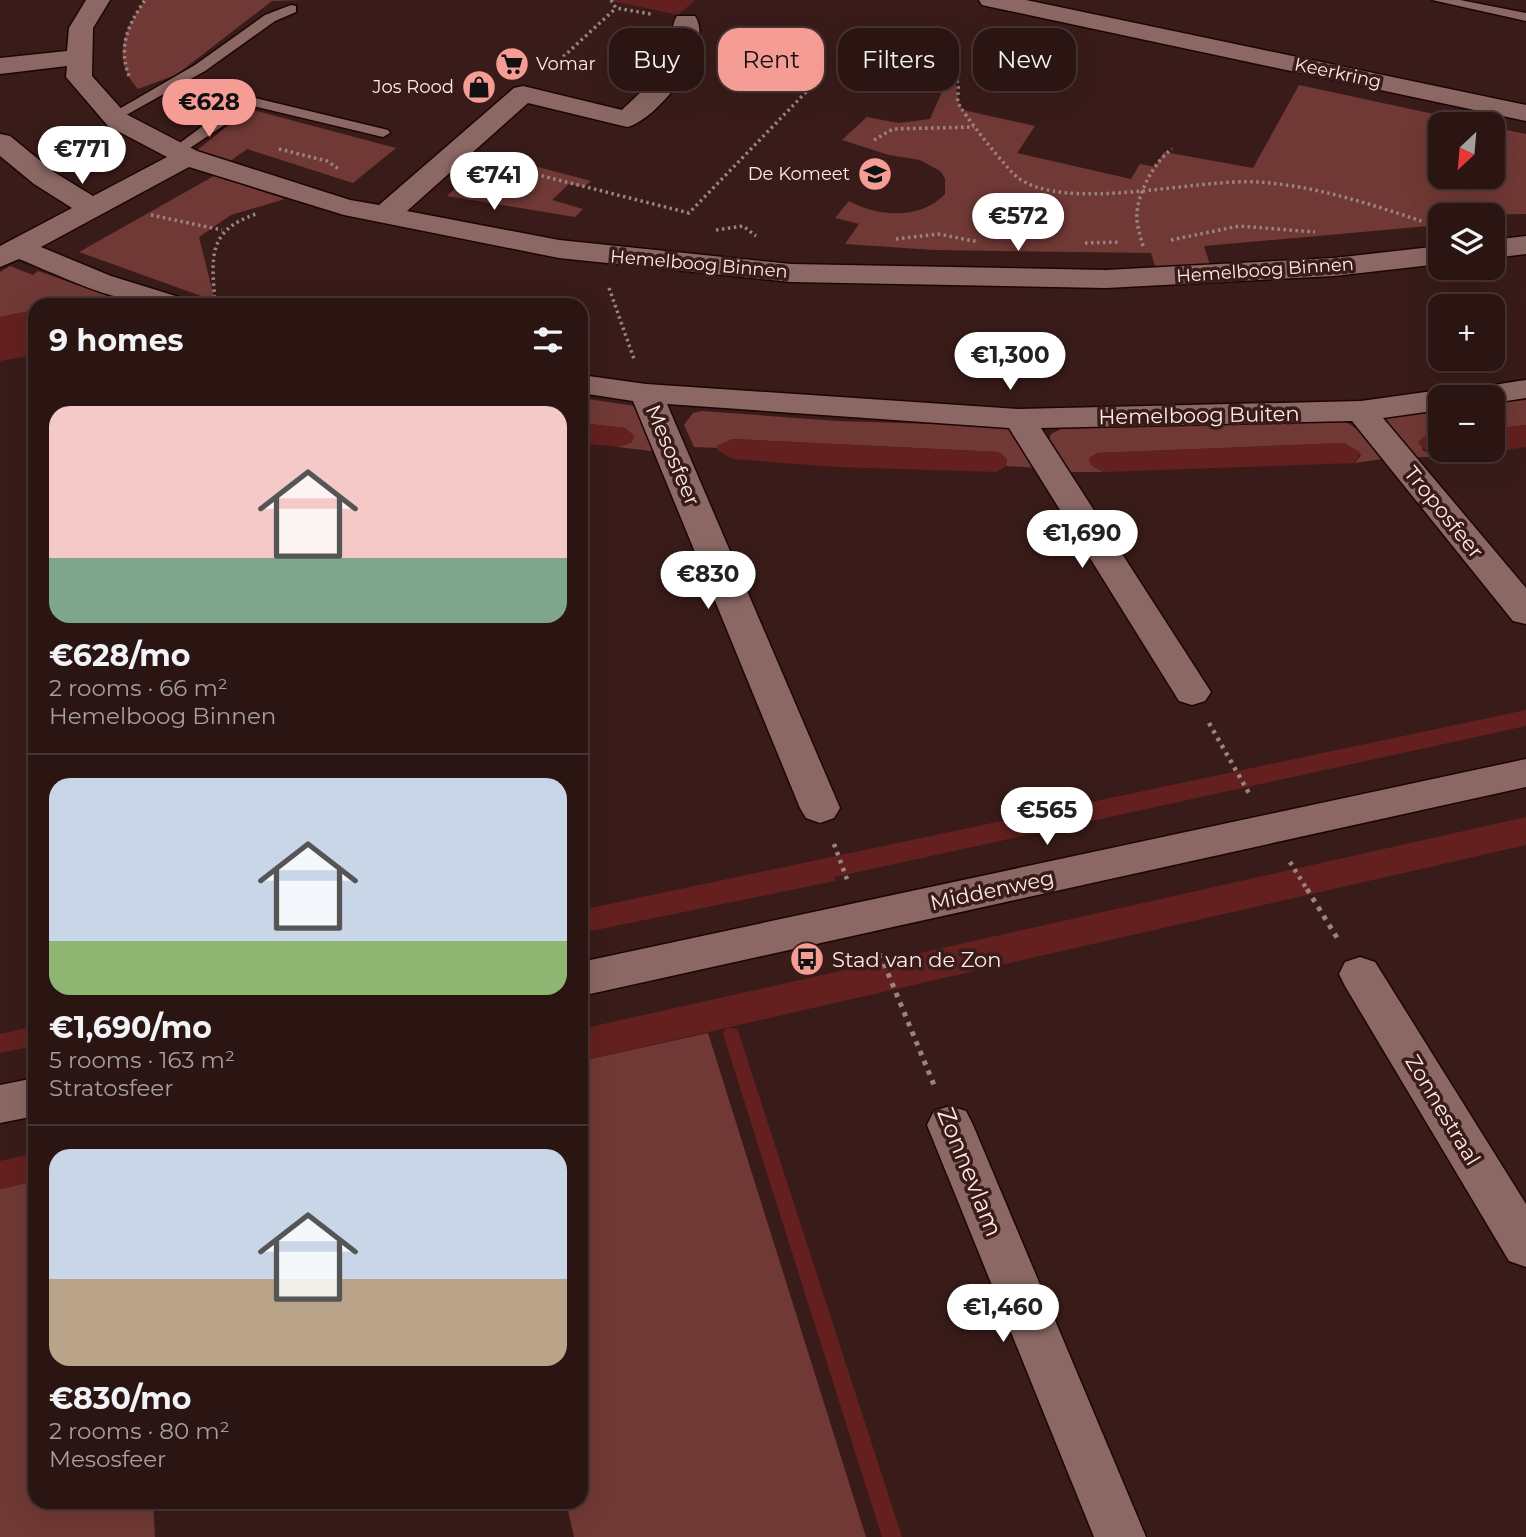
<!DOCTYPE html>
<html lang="en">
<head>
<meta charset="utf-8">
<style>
	body { margin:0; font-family:Montserrat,sans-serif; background:#372221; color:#f1f3f6; height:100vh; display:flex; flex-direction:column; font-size:26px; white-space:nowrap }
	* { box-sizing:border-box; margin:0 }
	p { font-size:23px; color:#a69fa0 }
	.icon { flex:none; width:38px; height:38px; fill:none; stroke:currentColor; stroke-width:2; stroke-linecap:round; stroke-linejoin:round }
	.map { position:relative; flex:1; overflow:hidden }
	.details { position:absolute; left:28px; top:298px; width:560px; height:1211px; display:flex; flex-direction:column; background:#2b1513; border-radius:21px; box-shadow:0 7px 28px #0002,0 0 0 2px #473433 }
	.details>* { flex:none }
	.hud { position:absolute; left:609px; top:28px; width:665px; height:63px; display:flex; gap:14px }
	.needle { width:46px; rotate:206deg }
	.controls { position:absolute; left:1428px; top:112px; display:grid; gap:14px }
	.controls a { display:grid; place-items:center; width:77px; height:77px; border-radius:14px; background:#2b1513; box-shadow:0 7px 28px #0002,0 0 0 2px #473433; font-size:35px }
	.price { position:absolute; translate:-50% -60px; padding:0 16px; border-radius:24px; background:#fff; color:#222; font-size:23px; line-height:46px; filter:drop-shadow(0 2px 4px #0008) }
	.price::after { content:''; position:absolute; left:50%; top:42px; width:21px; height:16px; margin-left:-10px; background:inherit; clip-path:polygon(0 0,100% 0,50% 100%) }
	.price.active { background:#f59c94; color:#111 }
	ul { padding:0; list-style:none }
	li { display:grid; align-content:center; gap:14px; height:371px; padding:0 21px }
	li+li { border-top:2px solid #473433 }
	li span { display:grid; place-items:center; height:217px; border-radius:21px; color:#555 }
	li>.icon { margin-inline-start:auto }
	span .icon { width:126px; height:126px; fill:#fffc; stroke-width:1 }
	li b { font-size:30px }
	h2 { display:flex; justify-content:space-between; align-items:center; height:84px; padding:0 21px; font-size:30px }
	.chip { padding:0 24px; border-radius:21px; background:#2b1513; box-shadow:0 7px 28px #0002,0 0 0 2px #473433; font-size:24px; line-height:63px }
	.chip.active { background:#f59c94; color:#111 }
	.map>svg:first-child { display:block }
	.green { fill:#703935 }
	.water { fill:#63201e }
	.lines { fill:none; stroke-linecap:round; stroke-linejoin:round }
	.stream { fill:#63201e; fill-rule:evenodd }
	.lane-casing { stroke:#1e0505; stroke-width:3 }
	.street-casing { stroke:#1e0505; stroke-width:3 }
	.path-far2 { stroke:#9c8380; stroke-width:3.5; stroke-dasharray:2.5 3.5; stroke-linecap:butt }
	.path-far1 { stroke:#9c8380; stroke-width:4.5; stroke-dasharray:3.5 5; stroke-linecap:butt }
	.path { stroke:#9c8380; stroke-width:5; stroke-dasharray:4.5 6; stroke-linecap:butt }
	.lane { fill:#8b6864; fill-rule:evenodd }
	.street { fill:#8b6864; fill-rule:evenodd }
	.labels { text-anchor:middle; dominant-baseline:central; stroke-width:7; stroke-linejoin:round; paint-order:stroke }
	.far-poi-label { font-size:18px; fill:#fee9e7; stroke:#391c19; text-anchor:end }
	.far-street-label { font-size:18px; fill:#fee9e7; stroke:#391c19 }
	.street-label { font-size:21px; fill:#fee9e7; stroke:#391c19 }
	.poi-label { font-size:21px; fill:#fee9e7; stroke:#391c19; text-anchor:start }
	.near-street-label { font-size:24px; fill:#fee9e7; stroke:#391c19 }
</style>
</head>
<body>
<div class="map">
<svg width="1526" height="1537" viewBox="0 0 1526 1537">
	<rect width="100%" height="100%" fill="#391c19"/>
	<g class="green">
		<path d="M 145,0 L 303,0 L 272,1 L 176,75 L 138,89 C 110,58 125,29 145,0 Z"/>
		<path d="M 952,69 C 957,82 955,99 963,110 L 1035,126 L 1017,153 L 1131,179 L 1140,164 L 1155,167 L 1164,152 L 1253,168 L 1299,85 L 1480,124 L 1440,124 L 1440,177 L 1493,177 L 1493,127 L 1526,134 L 1526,214 L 1440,215 L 1440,225 L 1204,246 L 1212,271 L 1157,272 L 1151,253 L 934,250 L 845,244 L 859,224 L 835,218 L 849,201 C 878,217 921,220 945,194 L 945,178 L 940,171 L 920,160 L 889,155 L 842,140 L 867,117 L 898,123 L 930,119 Z"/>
		<path d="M 218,82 L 241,89 L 195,125 L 180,117 L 187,105 Z"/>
		<path d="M 249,109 L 396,148 L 353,183 L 247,149 L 229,162 L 196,151 Z"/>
		<path d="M 493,155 L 591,181 L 584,187 L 569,184 L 552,200 L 583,209 L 575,217 L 447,196 Z"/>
		<path d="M 214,176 L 285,199 L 231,215 L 199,237 L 215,301 L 79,252 Z"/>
		<path d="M 10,266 L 33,275 L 38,271 L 131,304 L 35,304 L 35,310 L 0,317 L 0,272 Z"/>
		<path d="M 581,398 L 642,407 L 659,452 L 618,447 L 632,442 L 625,428 L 581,423 Z"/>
		<path d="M 1526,400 L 1526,425 L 1493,429 L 1493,403 Z"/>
		<path d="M 1440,409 L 1440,434 L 1425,436 L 1422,450 L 1438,457 L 1406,457 L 1386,430 L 1385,420 L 1397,413 Z"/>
		<path d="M 702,411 L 838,421 L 995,426 L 1011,430 L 1039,468 L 1006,466 L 1007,459 L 998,452 L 733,439 L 717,448 L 694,447 L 684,425 L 693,413 Z"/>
		<path d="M 1329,418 C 1356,421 1366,438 1382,459 L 1355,463 L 1361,455 L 1344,443 L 1097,453 L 1090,464 L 1103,472 L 1070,472 L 1049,441 L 1051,434 L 1063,428 Z"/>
		<path d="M 708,1033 L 866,1537 L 574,1537 L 566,1502 L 581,1502 L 581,1061 Z"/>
		<path d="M 35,1181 L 35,1502 L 153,1502 L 155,1537 L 0,1537 L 0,1189 Z"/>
	</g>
	<g class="water">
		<path d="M 608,0 L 695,0 L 678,15 Z"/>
		<path d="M 35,310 L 35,355 L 0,361 L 0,317 Z"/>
		<path d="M 581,423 L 625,428 L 635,436 L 632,442 L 618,447 L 581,443 Z"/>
		<path d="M 1526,425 L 1526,447 C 1499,450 1432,467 1418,442 L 1425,436 L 1440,434 L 1440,450 L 1493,450 L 1493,429 Z"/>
		<path d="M 732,439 L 999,452 L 1007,459 L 1006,466 L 997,472 L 836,467 L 733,459 L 718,451 L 716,446 Z"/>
		<path d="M 1344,443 L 1360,452 L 1355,463 L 1103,472 L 1090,464 L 1089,458 L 1097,453 Z"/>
		<path d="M 1526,710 L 1526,726 L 835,877 L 835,881 L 581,933 L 581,910 Z"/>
		<path d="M 1526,817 L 1526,845 L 581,1061 L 581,1029 Z"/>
		<path d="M 35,1026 L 35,1046 L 0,1053 L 0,1034 Z"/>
		<path d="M 35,1153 L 35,1181 L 0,1189 L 0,1161 Z"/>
	</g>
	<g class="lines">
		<path class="stream" d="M 731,1028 L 737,1029 L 739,1034 L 902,1537 L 882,1537 L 723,1034 L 725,1029 Z"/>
		<g class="lane-casing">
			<g id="lane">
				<path d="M 1432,0 L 1460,0 L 1526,13 L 1526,21 Z"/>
				<path d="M 291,5 L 296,6 L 296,12 L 275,21 L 205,71 L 119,119 L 109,119 L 107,116 L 195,65 L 265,15 Z"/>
				<path d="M 251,97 L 388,130 L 390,133 L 383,137 L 253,106 L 181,154 L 171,154 L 169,151 L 231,105 Z"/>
			</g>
		</g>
		<g class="street-casing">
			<g id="street">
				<path d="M 86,0 L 110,0 L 93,28 L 92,76 L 126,114 L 197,151 L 350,200 L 379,205 L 514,88 L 523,86 L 622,110 C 639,93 661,77 670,54 C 674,42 670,26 677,16 L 695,16 C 716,47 657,120 627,127 L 528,103 L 407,211 L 559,240 L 791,264 L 1106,270 L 1334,258 L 1440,246 L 1440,264 L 1334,276 L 1106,288 L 791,282 L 559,258 L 344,215 L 189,167 L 41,247 L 111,276 L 182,298 L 186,304 C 127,310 73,281 19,259 L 0,267 L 0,246 L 72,208 L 34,184 L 0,156 L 0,134 L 10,136 L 54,172 L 93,196 L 167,157 L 108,126 L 66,77 L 67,66 L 0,74 L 0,58 L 67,51 L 69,28 Z"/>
				<path d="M 979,0 L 1026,0 L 1526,105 L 1526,121 L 991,7 L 982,5 Z"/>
				<path d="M 1526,236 L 1526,254 L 1493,258 L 1493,240 Z"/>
				<path d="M 581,375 L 646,384 L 1019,409 L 1361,401 L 1440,390 C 1454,394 1506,382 1526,380 L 1526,398 L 1493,403 L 1493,397 L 1440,397 L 1440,410 L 1383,418 L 1526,588 L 1526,624 L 1513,621 L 1352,421 L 1041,428 L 1211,692 L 1205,701 L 1192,705 L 1179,701 L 1009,428 L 667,404 L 840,808 L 834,818 L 820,823 L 806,818 L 800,808 L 633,401 L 581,393 Z"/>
				<path d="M 1526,759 L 1526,787 L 581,996 L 581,962 Z"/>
				<path d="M 1360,957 L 1375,962 L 1526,1204 L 1526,1267 L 1509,1261 L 1345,986 L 1339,974 L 1345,962 Z"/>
				<path d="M 35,1078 L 35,1116 L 0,1123 L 0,1085 Z"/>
				<path d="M 950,1106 L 966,1111 L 973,1125 L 1146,1537 L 1094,1537 L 927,1125 L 934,1111 Z"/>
			</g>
		</g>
		<g class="path-far2">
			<path d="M 611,0 L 616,8 L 651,14"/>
			<path d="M 930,49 C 942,60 956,69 958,86 C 959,91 957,97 958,102 C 961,112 1008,170 1017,177 C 1065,214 1195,178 1259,182 C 1315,186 1371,204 1424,222"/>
			<path d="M 550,69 L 616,8"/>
			<path d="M 129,76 C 118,46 128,25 145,0"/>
			<path d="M 874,140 L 893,129 L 974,127"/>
			<path d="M 279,149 L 327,161 L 339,169"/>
			<path d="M 495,164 L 689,213 L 809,89"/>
			<path d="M 151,215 L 222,230"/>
			<path d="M 716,230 L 743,226 L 756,236"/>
			<path d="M 896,239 L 938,234 L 979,242"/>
			<path d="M 1171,240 L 1239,226 L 1315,232"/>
			<path d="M 1085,243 L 1121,242"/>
			<path d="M 1143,246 C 1140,235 1136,224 1137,213 C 1138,192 1155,161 1172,149"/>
			<path d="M 609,288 L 634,359"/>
			<path d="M 215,304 C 212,258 206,231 256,214"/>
		</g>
		<g class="path-far1">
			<path d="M 1209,723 L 1250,795"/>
			<path d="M 834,844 L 848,882"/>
			<path d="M 1290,862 L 1308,891"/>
		</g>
		<g class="path">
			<path d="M 1307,889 L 1339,941"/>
			<path d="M 880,954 L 934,1085"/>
		</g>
		<use href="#lane" class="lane"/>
		<use href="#street" class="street"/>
	</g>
	<defs>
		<g id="supermarket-disc" transform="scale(1.75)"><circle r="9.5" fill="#f59c94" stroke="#391c19"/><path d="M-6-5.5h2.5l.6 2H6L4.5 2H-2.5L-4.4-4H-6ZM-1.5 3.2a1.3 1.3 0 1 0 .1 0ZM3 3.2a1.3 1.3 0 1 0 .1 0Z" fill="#111"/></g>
		<g id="shop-disc" transform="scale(1.75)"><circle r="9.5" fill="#f59c94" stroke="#391c19"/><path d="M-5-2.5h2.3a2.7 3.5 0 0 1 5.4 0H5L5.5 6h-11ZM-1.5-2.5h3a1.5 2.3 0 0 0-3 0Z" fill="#111"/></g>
		<g id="school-disc" transform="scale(1.75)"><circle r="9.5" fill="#f59c94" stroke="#391c19"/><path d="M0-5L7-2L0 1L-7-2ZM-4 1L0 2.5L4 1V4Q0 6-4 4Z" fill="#111"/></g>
		<g id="bus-disc" transform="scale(1.75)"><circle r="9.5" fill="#f59c94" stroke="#391c19"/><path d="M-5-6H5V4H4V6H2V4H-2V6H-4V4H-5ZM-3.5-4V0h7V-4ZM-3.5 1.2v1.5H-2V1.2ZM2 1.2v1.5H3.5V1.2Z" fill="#111"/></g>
	</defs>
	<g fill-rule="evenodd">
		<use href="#supermarket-disc" x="512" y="64"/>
		<use href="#shop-disc" x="479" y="87"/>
		<use href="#school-disc" x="875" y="174"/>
		<use href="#bus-disc" x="807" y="959"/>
	</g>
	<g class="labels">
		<g class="far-poi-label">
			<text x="536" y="64" text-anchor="start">Vomar</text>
			<text x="454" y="87">Jos Rood</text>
			<text x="850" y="174">De Komeet</text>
		</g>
		<g class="far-street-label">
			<text transform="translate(1338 73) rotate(12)">Keerkring</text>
			<text transform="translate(699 264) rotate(5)">Hemelboog Binnen</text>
			<text transform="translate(1265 270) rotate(-4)">Hemelboog Binnen</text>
		</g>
		<g class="street-label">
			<text transform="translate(1199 415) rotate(-1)">Hemelboog Buiten</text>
			<text transform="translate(673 455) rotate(67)">Mesosfeer</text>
			<text transform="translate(1444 512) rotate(51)">Troposfeer</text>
			<text transform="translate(992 890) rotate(-12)">Middenweg</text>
			<text transform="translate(1443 1110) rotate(59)">Zonnestraal</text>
		</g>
		<g class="poi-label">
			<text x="832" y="959">Stad van de Zon</text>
		</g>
		<g class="near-street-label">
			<text transform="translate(970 1172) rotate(68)">Zonnevlam</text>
		</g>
	</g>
</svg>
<div class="controls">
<a><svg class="needle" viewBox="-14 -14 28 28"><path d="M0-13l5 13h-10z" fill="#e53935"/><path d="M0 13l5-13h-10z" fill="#a69fa0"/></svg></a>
<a><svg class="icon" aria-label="layers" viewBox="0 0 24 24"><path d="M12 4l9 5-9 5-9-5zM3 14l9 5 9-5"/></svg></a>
<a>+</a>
<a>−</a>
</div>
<b class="price active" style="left:209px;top:139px">€628</b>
<b class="price" style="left:82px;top:186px">€771</b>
<b class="price" style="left:494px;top:212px">€741</b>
<b class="price" style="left:1018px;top:253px">€572</b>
<b class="price" style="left:1010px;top:392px">€1,300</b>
<b class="price" style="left:1082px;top:570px">€1,690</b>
<b class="price" style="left:708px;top:611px">€830</b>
<b class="price" style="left:1047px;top:847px">€565</b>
<b class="price" style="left:1003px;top:1344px">€1,460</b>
<div class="hud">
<a class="chip">Buy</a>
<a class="chip active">Rent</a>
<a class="chip">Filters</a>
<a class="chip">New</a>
</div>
<section class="details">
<h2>9 homes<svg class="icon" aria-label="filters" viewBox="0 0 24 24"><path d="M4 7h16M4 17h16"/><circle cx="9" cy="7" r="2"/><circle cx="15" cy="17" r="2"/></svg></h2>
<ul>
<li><span style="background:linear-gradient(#f6c9c9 70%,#7fa58c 0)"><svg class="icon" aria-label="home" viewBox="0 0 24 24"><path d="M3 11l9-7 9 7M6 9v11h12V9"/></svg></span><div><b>€628/mo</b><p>2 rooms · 66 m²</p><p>Hemelboog Binnen</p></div></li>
<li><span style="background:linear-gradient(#c9d6e8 75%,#8fb573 0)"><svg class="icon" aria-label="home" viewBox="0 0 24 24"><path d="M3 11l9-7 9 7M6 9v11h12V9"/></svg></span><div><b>€1,690/mo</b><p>5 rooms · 163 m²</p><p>Stratosfeer</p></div></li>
<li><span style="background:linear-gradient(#c9d6e8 60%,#b9a48a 0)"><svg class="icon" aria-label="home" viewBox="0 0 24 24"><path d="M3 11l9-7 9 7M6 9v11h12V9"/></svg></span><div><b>€830/mo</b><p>2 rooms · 80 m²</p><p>Mesosfeer</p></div></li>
</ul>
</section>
</div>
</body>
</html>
